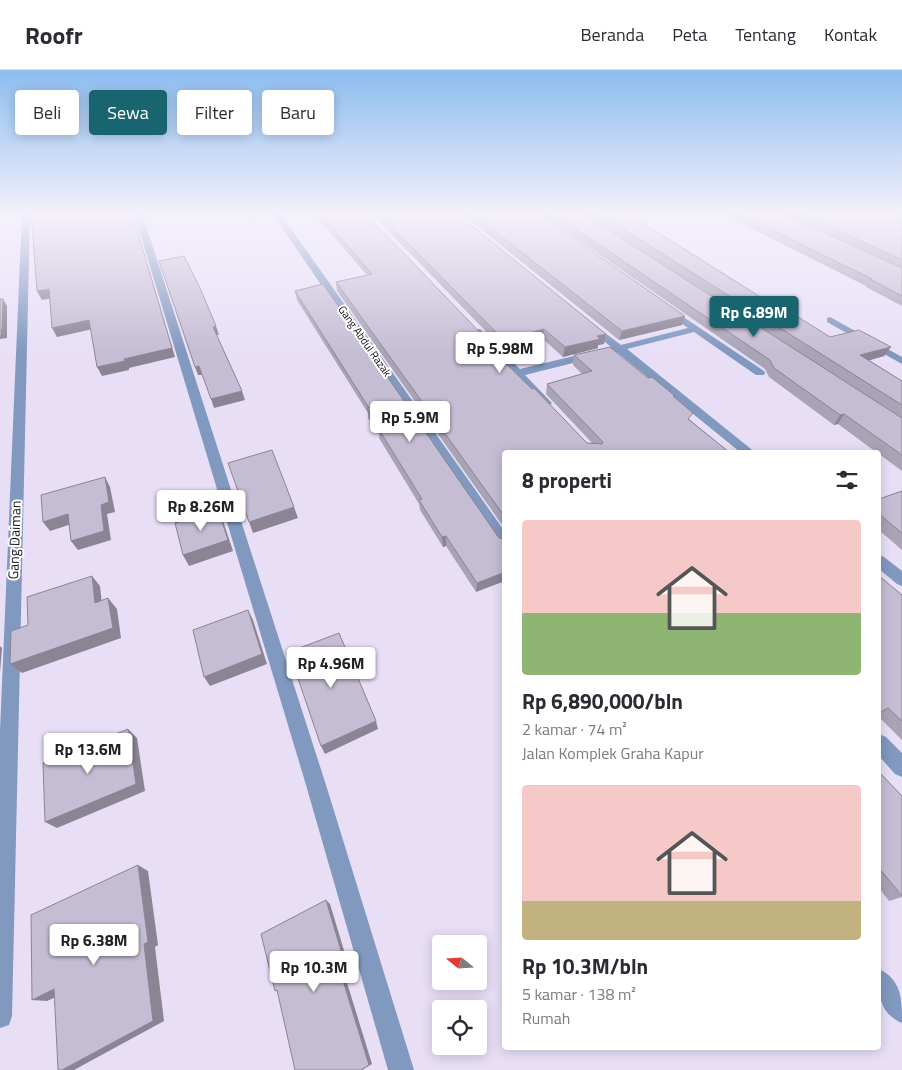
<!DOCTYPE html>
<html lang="id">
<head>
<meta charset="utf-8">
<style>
	body { margin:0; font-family:"Titillium Web",sans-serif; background:#f2f2f3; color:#2b2b33; height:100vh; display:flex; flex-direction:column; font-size:19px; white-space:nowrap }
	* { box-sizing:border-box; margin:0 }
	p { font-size:16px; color:#7c7c81 }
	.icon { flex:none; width:28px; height:28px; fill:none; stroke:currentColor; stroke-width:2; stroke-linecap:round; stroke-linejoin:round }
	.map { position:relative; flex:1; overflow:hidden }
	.details { position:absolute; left:502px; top:380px; width:379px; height:600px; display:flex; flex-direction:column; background:#fff; border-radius:5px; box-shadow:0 2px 12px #0003 }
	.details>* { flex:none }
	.top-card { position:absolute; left:15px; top:20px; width:412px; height:45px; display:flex; gap:10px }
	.needle { width:32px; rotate:288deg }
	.fabs { position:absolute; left:432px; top:865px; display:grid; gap:10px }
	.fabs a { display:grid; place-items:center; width:55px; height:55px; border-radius:5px; background:#fff; box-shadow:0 2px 12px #0003; font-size:25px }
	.price { position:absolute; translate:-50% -42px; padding:0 11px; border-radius:5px; background:#fff; color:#222; font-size:16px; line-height:32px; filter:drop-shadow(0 1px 2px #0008) }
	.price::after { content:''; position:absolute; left:50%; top:30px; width:15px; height:11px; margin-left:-8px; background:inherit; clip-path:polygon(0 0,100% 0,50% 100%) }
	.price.selected { background:#19656f; color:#fff }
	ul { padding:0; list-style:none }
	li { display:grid; align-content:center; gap:10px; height:265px; padding:0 20px }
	li span { display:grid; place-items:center; height:155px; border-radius:5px; color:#555 }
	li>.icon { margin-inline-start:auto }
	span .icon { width:90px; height:90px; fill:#fffc; stroke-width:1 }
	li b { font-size:21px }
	h2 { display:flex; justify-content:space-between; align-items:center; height:60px; padding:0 20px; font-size:21px }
	.tag { padding:0 18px; border-radius:5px; background:#fff; box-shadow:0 2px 12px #0003; font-size:18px; line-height:45px }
	.tag.selected { background:#19656f; color:#fff }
	header { display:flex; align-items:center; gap:30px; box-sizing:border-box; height:70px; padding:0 25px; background:#fff; border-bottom:1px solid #e1e1e2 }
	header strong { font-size:24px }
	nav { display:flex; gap:28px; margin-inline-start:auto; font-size:18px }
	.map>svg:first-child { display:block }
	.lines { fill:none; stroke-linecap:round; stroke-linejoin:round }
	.minor { fill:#8198bf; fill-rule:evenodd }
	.wall { fill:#a9a3b6 }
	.shaded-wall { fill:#8a8494 }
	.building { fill:#c5bdd4; stroke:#8a8494 }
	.labels { text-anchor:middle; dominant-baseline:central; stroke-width:4; stroke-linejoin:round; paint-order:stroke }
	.far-street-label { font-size:11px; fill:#110e16; stroke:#fff }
	.street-label { font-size:14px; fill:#110e16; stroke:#fff }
</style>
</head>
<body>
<header>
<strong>Roofr</strong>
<nav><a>Beranda</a><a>Peta</a><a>Tentang</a><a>Kontak</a></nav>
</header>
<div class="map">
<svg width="902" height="1000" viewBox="0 0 902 1000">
	<rect width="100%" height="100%" fill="#e8dff7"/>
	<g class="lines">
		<g class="minor">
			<path d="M 22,143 L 30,143 L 12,946 L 9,955 L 0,958 L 0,661 Z"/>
			<path d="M 134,143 L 142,143 L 326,715 L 414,1000 L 388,1000 L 306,715 Z"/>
			<path d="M 272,143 L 280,143 L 505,462 L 505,478 L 500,477 Z"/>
			<path d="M 667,236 L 764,301 L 765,303 L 764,305 L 756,305 L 694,262 L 627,279 L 751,379 L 753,382 L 740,382 L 617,282 L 525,305 L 552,333 L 550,335 L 542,335 L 472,261 L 474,259 L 480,259 L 520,299 L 611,277 L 586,256 L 584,254 L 589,251 L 621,275 L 688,258 L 664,241 L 664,237 Z"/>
			<path d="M 830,247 L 902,287 L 902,294 L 827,252 L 827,248 Z"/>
			<path d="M 879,485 L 884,487 L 902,501 L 902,516 L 897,514 L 879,499 Z"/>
			<path d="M 879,664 L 886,667 L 902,683 L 902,707 L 895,704 L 879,686 Z"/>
			<path d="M 879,899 C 902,910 902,930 902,953 C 878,943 878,922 879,899 Z"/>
		</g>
	</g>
	<g class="wall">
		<path d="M 313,143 L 365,143 L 490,278 L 587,373 L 593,374 L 546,324 L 547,314 L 582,304 L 573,295 L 574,285 L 648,308 L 674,328 L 690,350 L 729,382 L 505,382 L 505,459 L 337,221 L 336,212 L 367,205 Z"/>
		<path d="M 371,143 L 456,143 L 606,264 L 604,274 L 598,275 L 598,278 L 563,287 L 543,269 L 504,280 Z"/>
		<path d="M 461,143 L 537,143 L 682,255 L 619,270 Z"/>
		<path d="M 539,143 L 582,143 L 736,242 L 583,143 L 627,143 L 778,238 L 830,267 L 891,277 L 884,286 L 869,290 L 902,311 L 902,401 L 879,384 L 879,382 L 876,382 L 838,354 L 834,355 L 769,307 L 765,299 Z"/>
		<path d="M 721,143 L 782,143 L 839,169 L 783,143 L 902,143 L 902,236 L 866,217 L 866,216 Z"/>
		<path d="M 295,221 L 499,468 L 476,522 L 446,476 L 443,477 L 420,440 L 419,434 L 379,368 L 379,364 L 368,348 L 368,343 L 297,230 Z"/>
		<path d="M 902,421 L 902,480 L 879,460 L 879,429 Z"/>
		<path d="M 879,506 L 902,525 L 902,670 L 879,647 Z"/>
		<path d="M 879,702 L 902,726 L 902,827 L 889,831 L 879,818 Z"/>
	</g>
	<g class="shaded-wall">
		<path d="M 132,143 L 175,287 L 129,298 L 129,300 L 102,306 L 97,297 Z"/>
		<path d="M 49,219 L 53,228 L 42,230 L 37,221 Z"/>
		<path d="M 3,229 L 7,236 L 7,268 L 0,269 Z"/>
		<path d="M 685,246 L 682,255 L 619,270 L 622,261 Z"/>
		<path d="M 89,250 L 93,259 L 57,267 L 52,258 Z"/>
		<path d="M 216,256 L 219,265 L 216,265 L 213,257 Z"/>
		<path d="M 544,259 L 543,269 L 504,280 L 504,270 Z"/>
		<path d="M 606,264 L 604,274 L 598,275 L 598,278 L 563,287 L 565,277 L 597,266 Z"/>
		<path d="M 891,277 L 884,286 L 854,295 L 860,285 Z"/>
		<path d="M 199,296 L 202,305 L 198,305 L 195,297 Z"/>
		<path d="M 242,321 L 245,330 L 214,338 L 211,329 Z"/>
		<path d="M 844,344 L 838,354 L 834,355 L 840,345 Z"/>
		<path d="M 105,407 L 110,417 L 115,442 L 107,444 L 111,470 L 78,480 L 71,471 L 101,435 Z"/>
		<path d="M 294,437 L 298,448 L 253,463 L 249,452 Z"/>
		<path d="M 218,440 L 223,451 L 233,481 L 189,496 L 183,485 Z"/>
		<path d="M 68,444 L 75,453 L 50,461 L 43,452 Z"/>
		<path d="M 446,466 L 446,476 L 443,477 L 442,467 Z"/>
		<path d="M 505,502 L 505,511 L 476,522 L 477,513 Z"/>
		<path d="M 92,506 L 100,516 L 103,543 L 95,533 Z"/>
		<path d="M 108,528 L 117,539 L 121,568 L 22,603 L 10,594 Z"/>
		<path d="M 248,540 L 253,550 L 267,594 L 210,616 L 204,607 Z"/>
		<path d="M 0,576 L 2,578 L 0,602 Z"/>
		<path d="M 376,651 L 378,659 L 325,684 L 321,676 Z"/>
		<path d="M 128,659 L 137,668 L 145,721 L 57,758 L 45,752 Z"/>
		<path d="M 138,795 L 148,801 L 158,875 L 155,877 L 164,951 L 74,1000 L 62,1000 L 144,874 Z"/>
		<path d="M 326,830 L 330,834 L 346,887 L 340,890 L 372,994 L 362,1000 L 361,1000 L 336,888 Z"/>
		<path d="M 54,919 L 69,921 L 47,931 L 32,930 Z"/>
	</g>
	<g class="building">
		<path d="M 31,143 L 132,143 L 172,278 L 124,289 L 125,291 L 97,297 L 89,250 L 52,258 L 49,219 L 37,221 Z"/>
		<path d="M 319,143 L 365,143 L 491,274 L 487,275 L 532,319 L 534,318 L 587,373 L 602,374 L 603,372 L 547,314 L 592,301 L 574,285 L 610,277 L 648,308 L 652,307 L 675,326 L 673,326 L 693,343 L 688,349 L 729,382 L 505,382 L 505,447 L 336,212 L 372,204 Z"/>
		<path d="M 378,143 L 456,143 L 606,264 L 597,266 L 600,269 L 565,277 L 544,259 L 504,270 Z"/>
		<path d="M 472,143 L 537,143 L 685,246 L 622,261 Z"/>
		<path d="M 552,143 L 582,143 L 902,348 L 902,385 L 844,344 L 840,345 L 774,298 L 770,290 Z"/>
		<path d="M 598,143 L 627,143 L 778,238 L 782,237 L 830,267 L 859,260 L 891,277 L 860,285 L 902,311 L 902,335 Z"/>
		<path d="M 737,143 L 782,143 L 902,198 L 902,226 L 870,209 L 872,209 Z"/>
		<path d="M 801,143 L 891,143 L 902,147 L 902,190 Z"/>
		<path d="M 184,186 L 200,218 L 216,256 L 213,257 L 242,321 L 211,329 L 199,296 L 195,297 L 159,191 Z"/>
		<path d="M 323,214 L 499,468 L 505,469 L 505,502 L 477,513 L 446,466 L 442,467 L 419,430 L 422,429 L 378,358 L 379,357 L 367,338 L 369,338 L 295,221 Z"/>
		<path d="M 0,229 L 3,229 L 2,260 L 0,261 Z"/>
		<path d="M 272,380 L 294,437 L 249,452 L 228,393 Z"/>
		<path d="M 105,407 L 109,432 L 101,435 L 104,461 L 71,471 L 68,444 L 43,452 L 41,425 Z"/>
		<path d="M 902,421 L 902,463 L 879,444 L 879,429 Z"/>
		<path d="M 218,440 L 228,470 L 183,485 L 175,453 Z"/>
		<path d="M 92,506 L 95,533 L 108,528 L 113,558 L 10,594 L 11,561 L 28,555 L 27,527 Z"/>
		<path d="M 879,506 L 902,525 L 902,651 L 888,638 L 879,643 Z"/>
		<path d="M 248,540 L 262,584 L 204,607 L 193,560 Z"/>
		<path d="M 339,563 L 376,651 L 321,676 L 289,582 Z"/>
		<path d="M 128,659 L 136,714 L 45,752 L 43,693 Z"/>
		<path d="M 879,702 L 902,726 L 902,826 L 879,798 Z"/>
		<path d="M 138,795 L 148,872 L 144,874 L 153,951 L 62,1000 L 58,1000 L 54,919 L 32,930 L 31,845 Z"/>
		<path d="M 326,830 L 342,884 L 336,888 L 369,995 L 361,1000 L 295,1000 L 277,920 L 275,921 L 261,864 Z"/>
	</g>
	<linearGradient id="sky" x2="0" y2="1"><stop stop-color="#8cbdf0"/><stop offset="0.51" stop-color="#f5f1fb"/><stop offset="1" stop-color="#f5f1fb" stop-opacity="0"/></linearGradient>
	<rect width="902" height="283" fill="url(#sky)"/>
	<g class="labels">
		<g class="far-street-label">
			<text transform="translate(365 271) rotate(55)">Gang Abdul Razak</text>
		</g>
		<g class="street-label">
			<text transform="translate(14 470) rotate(-88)">Gang Daiman</text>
		</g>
	</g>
</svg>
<div class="fabs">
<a><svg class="needle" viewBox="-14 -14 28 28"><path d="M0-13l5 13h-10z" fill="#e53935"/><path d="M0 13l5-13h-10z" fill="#7c7c81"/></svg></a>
<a><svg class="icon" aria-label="locate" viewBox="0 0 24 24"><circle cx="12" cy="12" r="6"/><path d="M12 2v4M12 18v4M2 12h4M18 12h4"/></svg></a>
</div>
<b class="price selected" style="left:754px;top:268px">Rp 6.89M</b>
<b class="price" style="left:500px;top:304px">Rp 5.98M</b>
<b class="price" style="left:410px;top:373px">Rp 5.9M</b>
<b class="price" style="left:201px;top:462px">Rp 8.26M</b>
<b class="price" style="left:331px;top:619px">Rp 4.96M</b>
<b class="price" style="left:88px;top:705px">Rp 13.6M</b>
<b class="price" style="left:94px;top:896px">Rp 6.38M</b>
<b class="price" style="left:314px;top:923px">Rp 10.3M</b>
<div class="top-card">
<a class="tag">Beli</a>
<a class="tag selected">Sewa</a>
<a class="tag">Filter</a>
<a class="tag">Baru</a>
</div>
<section class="details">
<h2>8 properti<svg class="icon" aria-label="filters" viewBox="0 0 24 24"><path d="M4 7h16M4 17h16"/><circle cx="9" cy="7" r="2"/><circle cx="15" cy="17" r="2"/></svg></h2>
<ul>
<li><span style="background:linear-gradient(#f6c9c9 60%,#8fb573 0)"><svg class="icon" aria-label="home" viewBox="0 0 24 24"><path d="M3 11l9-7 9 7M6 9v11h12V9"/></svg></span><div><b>Rp 6,890,000/bln</b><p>2 kamar · 74 m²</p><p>Jalan Komplek Graha Kapur</p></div></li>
<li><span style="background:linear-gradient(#f6c9c9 75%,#c2b280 0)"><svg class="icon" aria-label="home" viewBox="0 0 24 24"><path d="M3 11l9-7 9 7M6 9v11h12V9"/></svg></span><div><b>Rp 10.3M/bln</b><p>5 kamar · 138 m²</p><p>Rumah</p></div></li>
</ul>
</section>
</div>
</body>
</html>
